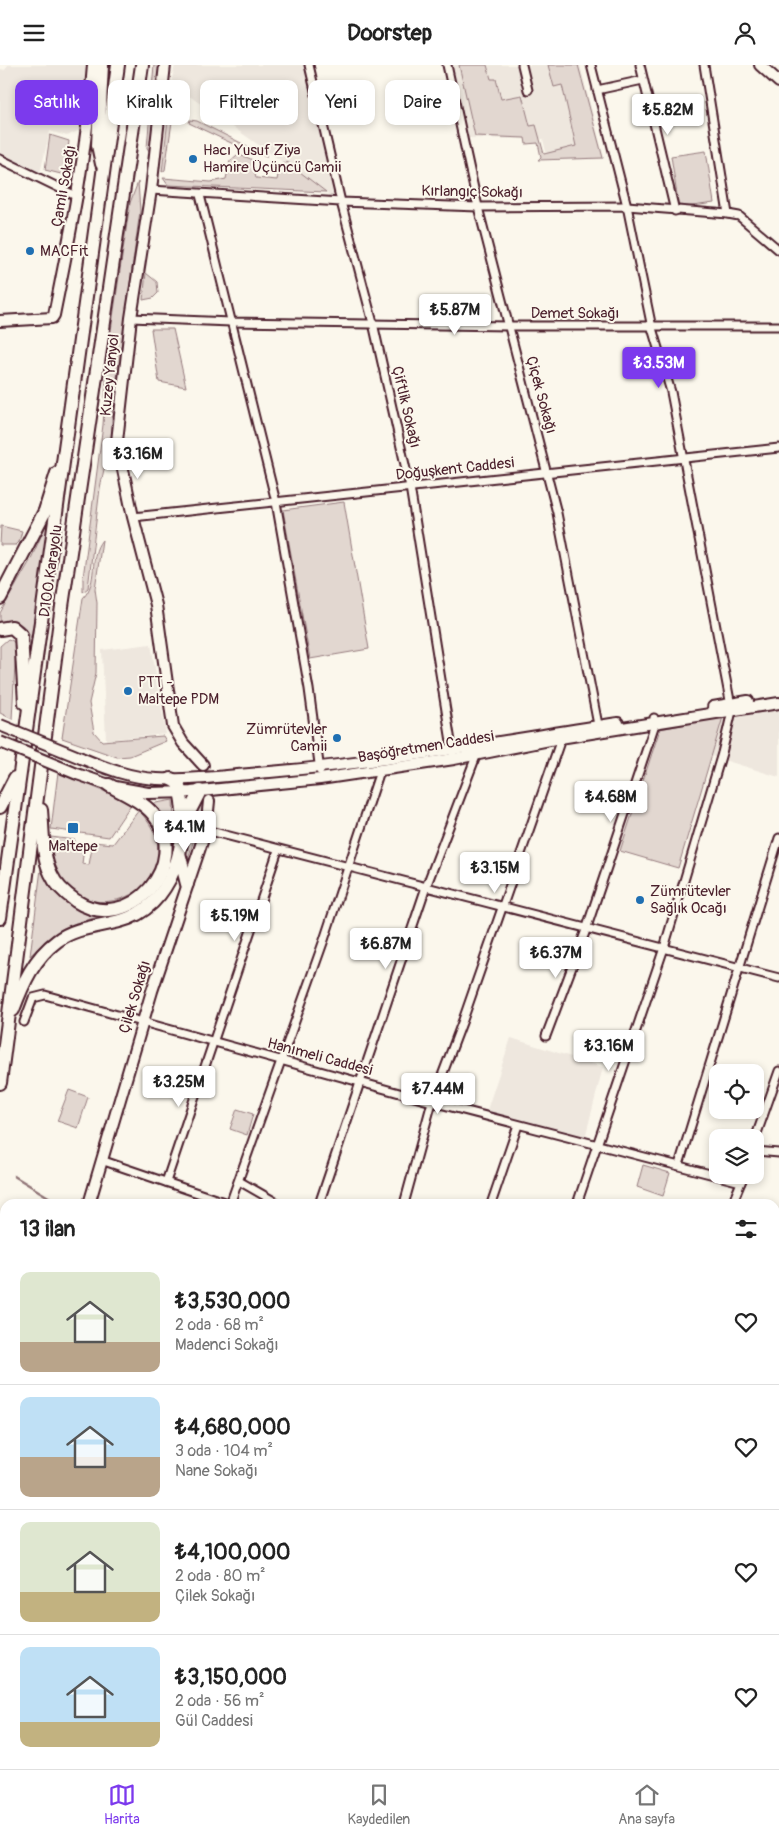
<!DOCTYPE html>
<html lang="tr">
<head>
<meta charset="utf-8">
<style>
	body { margin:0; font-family:Pangolin,sans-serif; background:#f6f6f6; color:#222; height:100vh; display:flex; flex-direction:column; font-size:19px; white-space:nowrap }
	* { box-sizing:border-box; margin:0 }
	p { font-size:16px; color:#767676 }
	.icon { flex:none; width:28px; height:28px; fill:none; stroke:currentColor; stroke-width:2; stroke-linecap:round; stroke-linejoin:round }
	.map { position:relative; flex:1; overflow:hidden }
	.drawer { position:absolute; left:0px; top:1134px; width:780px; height:571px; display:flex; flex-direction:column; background:#fff; border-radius:15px 15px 0 0; box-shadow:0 2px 8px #0003 }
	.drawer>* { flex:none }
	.top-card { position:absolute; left:15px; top:15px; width:500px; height:45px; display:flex; gap:10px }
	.controls { position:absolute; left:709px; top:999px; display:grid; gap:10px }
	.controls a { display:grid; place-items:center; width:55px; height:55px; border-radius:10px; background:#fff; box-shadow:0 2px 8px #0003; font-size:25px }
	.price { position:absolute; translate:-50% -42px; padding:0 11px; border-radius:5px; background:#fff; color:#222; font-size:16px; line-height:32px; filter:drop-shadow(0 1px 2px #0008) }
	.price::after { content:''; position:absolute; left:50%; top:30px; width:15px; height:11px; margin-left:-8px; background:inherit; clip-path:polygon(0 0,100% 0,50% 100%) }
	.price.selected { background:#7c3aed; color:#fff }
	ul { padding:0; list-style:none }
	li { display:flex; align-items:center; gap:15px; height:125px; padding:0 20px }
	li+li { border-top:1px solid #e0e0e0 }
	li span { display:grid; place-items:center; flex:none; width:140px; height:100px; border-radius:10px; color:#555 }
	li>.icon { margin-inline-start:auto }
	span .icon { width:60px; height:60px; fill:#fffc; stroke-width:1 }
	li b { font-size:21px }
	h2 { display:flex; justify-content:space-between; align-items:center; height:60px; padding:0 20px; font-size:21px }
	.chip { padding:0 18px; border-radius:10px; background:#fff; box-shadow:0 2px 8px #0003; font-size:18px; line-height:45px }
	.chip.selected { background:#7c3aed; color:#fff }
	header { display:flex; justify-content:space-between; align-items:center; height:65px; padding:0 20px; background:#fff; font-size:22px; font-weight:800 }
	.dock { display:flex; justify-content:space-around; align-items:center; height:70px; border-top:1px solid #e0e0e0; background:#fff; font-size:14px; color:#767676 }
	.dock a { display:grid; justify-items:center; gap:2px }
	.dock .selected { color:#7c3aed }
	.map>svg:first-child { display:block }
	.built { fill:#eee7de }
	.green { fill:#e2d7d0; stroke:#967b7e }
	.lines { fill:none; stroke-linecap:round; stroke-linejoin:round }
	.stream { stroke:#907477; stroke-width:2.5 }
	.secondary-tunnel { stroke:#d8ccc5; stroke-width:10; stroke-dasharray:10 5; stroke-linecap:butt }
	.street-casing { stroke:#4a1f2b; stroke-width:11 }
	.secondary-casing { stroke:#4a1f2b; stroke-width:14 }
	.primary-casing { stroke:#4a1f2b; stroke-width:14 }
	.highway-casing { stroke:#4a1f2b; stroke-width:16 }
	.street { stroke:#fbf7ec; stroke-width:7 }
	.secondary { stroke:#fbf7ec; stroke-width:10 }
	.primary { stroke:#fbf7ec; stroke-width:10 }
	.highway { stroke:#fbf7ec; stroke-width:12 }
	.primary-bridge-casing { stroke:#4a1f2b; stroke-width:14; stroke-linecap:butt }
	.primary-bridge { stroke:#fbf7ec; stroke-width:10 }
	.poi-dot { fill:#1f6fb2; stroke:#fbf7ec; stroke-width:2 }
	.labels { text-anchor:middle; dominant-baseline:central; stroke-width:4; stroke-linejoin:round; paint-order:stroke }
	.poi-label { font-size:15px; fill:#4a1f2b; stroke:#fbf7ec; text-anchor:start }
	.street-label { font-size:15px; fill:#4a1f2b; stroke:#fbf7ec }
</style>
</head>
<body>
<header><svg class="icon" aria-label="menu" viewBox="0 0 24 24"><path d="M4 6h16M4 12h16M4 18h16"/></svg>Doorstep<svg class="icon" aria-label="person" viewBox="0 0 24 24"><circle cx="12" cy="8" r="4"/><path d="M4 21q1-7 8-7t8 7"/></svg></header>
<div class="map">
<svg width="779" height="1704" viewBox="0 0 779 1704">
	<rect width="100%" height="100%" fill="#fbf7ec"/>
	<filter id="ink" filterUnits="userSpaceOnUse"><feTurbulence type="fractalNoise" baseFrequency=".02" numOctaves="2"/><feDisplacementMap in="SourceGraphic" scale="10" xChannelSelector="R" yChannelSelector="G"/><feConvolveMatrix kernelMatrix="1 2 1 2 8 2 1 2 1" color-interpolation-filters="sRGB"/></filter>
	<g filter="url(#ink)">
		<g class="built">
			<path d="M 8,0 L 91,0 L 90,16 L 80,65 L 67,71 L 50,66 L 39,112 L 0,91 L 0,4 L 5,5 Z"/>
			<path d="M 175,0 L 310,0 L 342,139 L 171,18 Z"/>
			<path d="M 451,0 L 580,0 L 604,94 L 548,95 L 543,74 L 467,73 Z"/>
			<path d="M 151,579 L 166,669 L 106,675 L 102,585 Z"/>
			<path d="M 779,643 L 779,712 L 711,691 L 723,652 Z"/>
			<path d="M 511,973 L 603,1002 L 585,1073 L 486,1048 Z"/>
			<path d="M 0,1504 L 5,1514 L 5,1693 L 0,1691 Z"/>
			<path d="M 23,1700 L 73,1700 L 75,1704 L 34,1704 Z"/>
		</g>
		<g class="green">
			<path d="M 154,0 L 159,0 L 150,87 L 147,83 Z"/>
			<path d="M 459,0 L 487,0 L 491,14 L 496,14 L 501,34 L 522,30 L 530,61 L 536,60 L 544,89 L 576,81 L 562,20 L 554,22 L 548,0 L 578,0 L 603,93 L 538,95 L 541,92 L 538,78 L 526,79 L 525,73 L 475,71 Z"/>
			<path d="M 170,36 L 175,36 L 165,105 L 162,107 Z"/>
			<path d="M 190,55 L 197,56 L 267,91 L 248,86 L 189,58 Z"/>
			<path d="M 50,70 L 69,76 L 65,110 L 45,105 Z"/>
			<path d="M 706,86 L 714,138 L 679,143 L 671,91 Z"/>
			<path d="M 237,90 C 260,95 250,95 256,113 L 277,115 L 280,100 L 287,97 L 326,127 L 168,120 L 163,113 L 211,117 L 226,114 L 230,96 Z"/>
			<path d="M 138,117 L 140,146 L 112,349 L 112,379 L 109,381 L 100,423 L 88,523 L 83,527 L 83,513 L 103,360 L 108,286 L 130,138 Z"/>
			<path d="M 146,208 L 157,217 L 158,228 L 153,233 L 143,235 Z"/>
			<path d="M 151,264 L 173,264 L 186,322 L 159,317 Z"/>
			<path d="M 344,437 L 369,584 L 310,594 L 283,445 Z"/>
			<path d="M 51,449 L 31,573 C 26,559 15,553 0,559 L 0,548 L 30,496 Z"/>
			<path d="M 1,461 L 22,466 L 19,477 L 16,480 L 0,480 Z"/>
			<path d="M 102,475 L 95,524 L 97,538 L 96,608 L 89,638 L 94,667 L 102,676 L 163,671 L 166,676 L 130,691 L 117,692 L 62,673 L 83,533 C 99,517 88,492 102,475 Z"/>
			<path d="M 8,574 L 13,576 L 16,581 L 12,654 L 0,648 L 0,581 Z"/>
			<path d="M 723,652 L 678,803 L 620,786 L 660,664 Z"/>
			<path d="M 58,707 L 132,738 L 109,772 L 51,764 Z"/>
			<path d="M 173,735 L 174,759 L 171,788 L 150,739 Z"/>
			<path d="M 197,737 L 205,738 L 187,797 C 183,776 187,756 197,737 Z"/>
			<path d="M 139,745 C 146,754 154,764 157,775 C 169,833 85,861 57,810 C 51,798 51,785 51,772 L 75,775 L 74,781 L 84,782 L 82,799 L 89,800 L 93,777 L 113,779 Z"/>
			<path d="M 41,804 C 56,831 71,843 100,852 C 67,858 54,866 30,891 Z"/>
			<path d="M 69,1025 L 88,1032 L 78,1063 L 57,1056 Z"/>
			<path d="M 237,1044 L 253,1049 L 247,1070 L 230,1064 Z"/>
			<path d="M 643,1100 L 670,1108 L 663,1131 L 637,1122 Z"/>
		</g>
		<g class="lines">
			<path class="stream" d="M 14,1111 L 60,1139"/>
			<path class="secondary-tunnel" d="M 203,700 L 210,726 L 209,736"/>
			<g class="street-casing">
				<g id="street">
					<path d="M 309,0 L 341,137 L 373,258 L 410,422 L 453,689"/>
					<path d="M 447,0 L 478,142 L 557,448 L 599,665"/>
					<path d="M 522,0 L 528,25"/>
					<path d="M 640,0 L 675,146"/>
					<path d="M 704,0 L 728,149"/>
					<path d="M 597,25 L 643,15"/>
					<path d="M 0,94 L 78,132"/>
					<path d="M 151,125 L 341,137 L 478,142 L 627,141 L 728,149 L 739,151 L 779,185"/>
					<path d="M 200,130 L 276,437 L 309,624 L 320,706"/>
					<path d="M 131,253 L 231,257 L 509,261 L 779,261"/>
					<path d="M 133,452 L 779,383"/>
					<path d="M 206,765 L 779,913"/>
					<path d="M 24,957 L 33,933 L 45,930 L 432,1037 L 741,1117"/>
					<path d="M 546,971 L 586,865 L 655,659 L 654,653"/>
					<path d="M 755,1074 L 779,1006"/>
					<path d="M 755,1086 L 779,1088"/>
					<path d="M 101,1095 L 230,1139"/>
					<path d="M 679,1100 L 779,773"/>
					<path d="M 239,1116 L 279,1139"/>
					<path d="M 166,1117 L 278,785"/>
					<path d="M 230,1139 L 324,875 L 380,706"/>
					<path d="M 319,1139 L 426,822 L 478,686"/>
					<path d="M 404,1139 L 432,1037 L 463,955 L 562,671"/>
					<path d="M 491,1139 L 518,1060"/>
					<path d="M 577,1139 L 664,883 L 722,688 L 732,646 L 671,327 L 652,263 L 627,141 L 591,0"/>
					<path d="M 732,1139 L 744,1110"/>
					<path d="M 775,1263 L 779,1263"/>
					<path d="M 0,1275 L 5,1277"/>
					<path d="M 775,1352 L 779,1352"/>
					<path d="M 0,1362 L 5,1363"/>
					<path d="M 775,1392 L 779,1392"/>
					<path d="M 775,1450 L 779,1450"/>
					<path d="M 775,1510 L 779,1511"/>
					<path d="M 775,1570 L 779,1570"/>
					<path d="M 775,1628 L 779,1628"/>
					<path d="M 775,1688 L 779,1688"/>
					<path d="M 131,1700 L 132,1704"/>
					<path d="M 245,1700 L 251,1704"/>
					<path d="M 354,1700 L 358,1704"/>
					<path d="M 472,1700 L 476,1704"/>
					<path d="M 573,1700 L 577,1704"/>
					<path d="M 644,1700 L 646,1704"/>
					<path d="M 679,1700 L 680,1704"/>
					<path d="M 190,1704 L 203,1700"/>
					<path d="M 444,1704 L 463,1700"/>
				</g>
			</g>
			<g class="secondary-casing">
				<g id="secondary">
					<path d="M 165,0 L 151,125 L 131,253 L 117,376 L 133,452 L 156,540 L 173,661 L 183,678 L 203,700"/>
					<path d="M 760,0 L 779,17"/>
					<path d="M 0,256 L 52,253 L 54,250 C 71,166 87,86 93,0"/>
					<path d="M 89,1139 L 152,926 L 206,765 L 209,736"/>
					<path d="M 0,1214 L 5,1212"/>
					<path d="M 0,1490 L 5,1501"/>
					<path d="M 78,1700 L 80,1704"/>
				</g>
			</g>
			<g class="primary-casing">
				<g id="primary">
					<path d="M 713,642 L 748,636"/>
					<path d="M 81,693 C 105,703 131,713 157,714 C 194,716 233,710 270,707 C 387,697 502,676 618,658"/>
					<path d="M 77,709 L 115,722 L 148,728 L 191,727 L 320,714 L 454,694 L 560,673 L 779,638"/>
					<path d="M 0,1702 L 6,1704"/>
				</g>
			</g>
			<g class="highway-casing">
				<g id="highway">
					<path d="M 102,99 L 98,80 L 102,0"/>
					<path d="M 0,533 L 45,446 L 57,408"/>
					<path d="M 0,564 L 12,562 L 21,570 L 25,638"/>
					<path d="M 0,742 L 15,713"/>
					<path d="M 41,745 C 43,766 42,791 51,809 C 56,821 66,829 76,836 C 130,871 193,797 153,749 C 142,736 123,728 109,720"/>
					<path d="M 183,759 L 200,726"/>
					<path d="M 179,788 L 187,819"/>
					<path d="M 0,853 L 118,0"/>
					<path d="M 13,945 C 23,918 34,893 57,876 C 78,860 106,862 129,853 C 178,833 192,764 178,718 L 171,714"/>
					<path d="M 0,1018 L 60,555 L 142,0"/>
				</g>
			</g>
			<use href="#street" class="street"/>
			<use href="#secondary" class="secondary"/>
			<use href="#primary" class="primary"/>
			<use href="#highway" class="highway"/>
			<g class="primary-bridge-casing">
				<g id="primary-bridge">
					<path d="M 0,660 L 81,693"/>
					<path d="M 0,677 L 77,709"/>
				</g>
			</g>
			<use href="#primary-bridge" class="primary-bridge"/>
		</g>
	</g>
	<g class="poi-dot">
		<circle cx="193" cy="94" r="5"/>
		<circle cx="30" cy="186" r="5"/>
		<circle cx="128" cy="626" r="5"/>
		<circle cx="337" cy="673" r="5"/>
		<rect x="67" y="757" width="12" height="12" rx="2.5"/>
		<circle cx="640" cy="835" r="5"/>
	</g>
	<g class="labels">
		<g class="poi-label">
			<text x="203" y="85">Hacı Yusuf Ziya<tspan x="203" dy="17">Hamire Üçüncü Camii</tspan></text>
			<text x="40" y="186">MACFit</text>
			<text x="138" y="617">PTT -<tspan x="138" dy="17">Maltepe PDM</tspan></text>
			<text x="327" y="664" text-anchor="end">Zümrütevler<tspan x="327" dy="17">Camii</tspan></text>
			<text x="73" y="781" text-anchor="middle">Maltepe</text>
			<text x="650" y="826">Zümrütevler<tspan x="650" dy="17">Sağlık Ocağı</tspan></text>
		</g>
		<g class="street-label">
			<text transform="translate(64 121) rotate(-80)">Çamlı Sokağı</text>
			<text transform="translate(472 127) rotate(1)">Kırlangıç Sokağı</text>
			<text x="575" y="248">Demet Sokağı</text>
			<text transform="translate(110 310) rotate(-84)">Kuzey Yanyol</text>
			<text transform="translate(541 330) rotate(75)">Çiçek Sokağı</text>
			<text transform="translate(406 342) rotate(77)">Çiftlik Sokağı</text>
			<text transform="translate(455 404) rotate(-6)">Doğuşkent Caddesi</text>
			<text transform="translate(51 506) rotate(-82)">D100 Karayolu</text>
			<text transform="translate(426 682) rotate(-9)">Başöğretmen Caddesi</text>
			<text transform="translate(135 932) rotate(-73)">Çilek Sokağı</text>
			<text transform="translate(320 992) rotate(15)">Hanımeli Caddesi</text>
		</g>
	</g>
</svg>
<div class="controls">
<a><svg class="icon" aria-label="locate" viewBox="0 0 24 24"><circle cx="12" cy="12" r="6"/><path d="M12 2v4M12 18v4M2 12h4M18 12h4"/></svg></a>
<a><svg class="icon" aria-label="layers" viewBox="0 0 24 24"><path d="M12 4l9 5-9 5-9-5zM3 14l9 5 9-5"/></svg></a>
</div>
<b class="price" style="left:668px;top:71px">₺5.82M</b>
<b class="price" style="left:455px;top:271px">₺5.87M</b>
<b class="price selected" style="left:659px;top:324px">₺3.53M</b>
<b class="price" style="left:138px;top:415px">₺3.16M</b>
<b class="price" style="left:611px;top:758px">₺4.68M</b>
<b class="price" style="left:185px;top:788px">₺4.1M</b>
<b class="price" style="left:495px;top:829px">₺3.15M</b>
<b class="price" style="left:235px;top:877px">₺5.19M</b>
<b class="price" style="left:386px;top:905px">₺6.87M</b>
<b class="price" style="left:556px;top:914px">₺6.37M</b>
<b class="price" style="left:609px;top:1007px">₺3.16M</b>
<b class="price" style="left:179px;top:1043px">₺3.25M</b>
<b class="price" style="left:438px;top:1050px">₺7.44M</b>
<div class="top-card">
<a class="chip selected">Satılık</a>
<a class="chip">Kiralık</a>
<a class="chip">Filtreler</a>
<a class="chip">Yeni</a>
<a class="chip">Daire</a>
</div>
<section class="drawer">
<h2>13 ilan<svg class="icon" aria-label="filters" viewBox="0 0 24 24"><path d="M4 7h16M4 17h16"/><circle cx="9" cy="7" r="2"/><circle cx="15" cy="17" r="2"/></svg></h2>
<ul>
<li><span style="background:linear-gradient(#dfe7d0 70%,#b9a48a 0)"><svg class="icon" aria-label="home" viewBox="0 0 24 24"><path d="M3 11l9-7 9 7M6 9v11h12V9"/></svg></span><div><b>₺3,530,000</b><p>2 oda · 68 m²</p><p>Madenci Sokağı</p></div><svg class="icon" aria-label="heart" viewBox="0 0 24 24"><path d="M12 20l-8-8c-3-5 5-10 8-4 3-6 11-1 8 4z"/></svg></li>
<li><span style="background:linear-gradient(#bfe0f5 60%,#b9a48a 0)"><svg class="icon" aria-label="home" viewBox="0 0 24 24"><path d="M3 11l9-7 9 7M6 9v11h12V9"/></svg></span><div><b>₺4,680,000</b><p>3 oda · 104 m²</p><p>Nane Sokağı</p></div><svg class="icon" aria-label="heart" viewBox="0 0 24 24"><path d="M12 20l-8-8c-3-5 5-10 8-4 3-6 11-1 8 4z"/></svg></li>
<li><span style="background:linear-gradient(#dfe7d0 70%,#c2b280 0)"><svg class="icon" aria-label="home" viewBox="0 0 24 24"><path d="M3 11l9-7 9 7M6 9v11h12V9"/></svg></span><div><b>₺4,100,000</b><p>2 oda · 80 m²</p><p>Çilek Sokağı</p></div><svg class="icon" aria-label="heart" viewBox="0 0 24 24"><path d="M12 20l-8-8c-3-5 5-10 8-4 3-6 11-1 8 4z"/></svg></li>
<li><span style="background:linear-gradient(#bfe0f5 75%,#c2b280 0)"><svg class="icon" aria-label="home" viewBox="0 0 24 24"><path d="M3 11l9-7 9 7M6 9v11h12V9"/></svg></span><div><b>₺3,150,000</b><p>2 oda · 56 m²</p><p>Gül Caddesi</p></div><svg class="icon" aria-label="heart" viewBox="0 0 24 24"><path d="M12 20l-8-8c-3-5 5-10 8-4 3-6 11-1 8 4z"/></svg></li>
</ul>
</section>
</div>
<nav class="dock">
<a class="selected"><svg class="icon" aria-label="map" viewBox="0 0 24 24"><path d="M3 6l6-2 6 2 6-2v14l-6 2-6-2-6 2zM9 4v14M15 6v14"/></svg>Harita</a>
<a><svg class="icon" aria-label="saved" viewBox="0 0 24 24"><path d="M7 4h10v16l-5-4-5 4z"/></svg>Kaydedilen</a>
<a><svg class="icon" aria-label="home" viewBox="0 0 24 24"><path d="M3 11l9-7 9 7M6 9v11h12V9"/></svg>Ana sayfa</a>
</nav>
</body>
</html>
